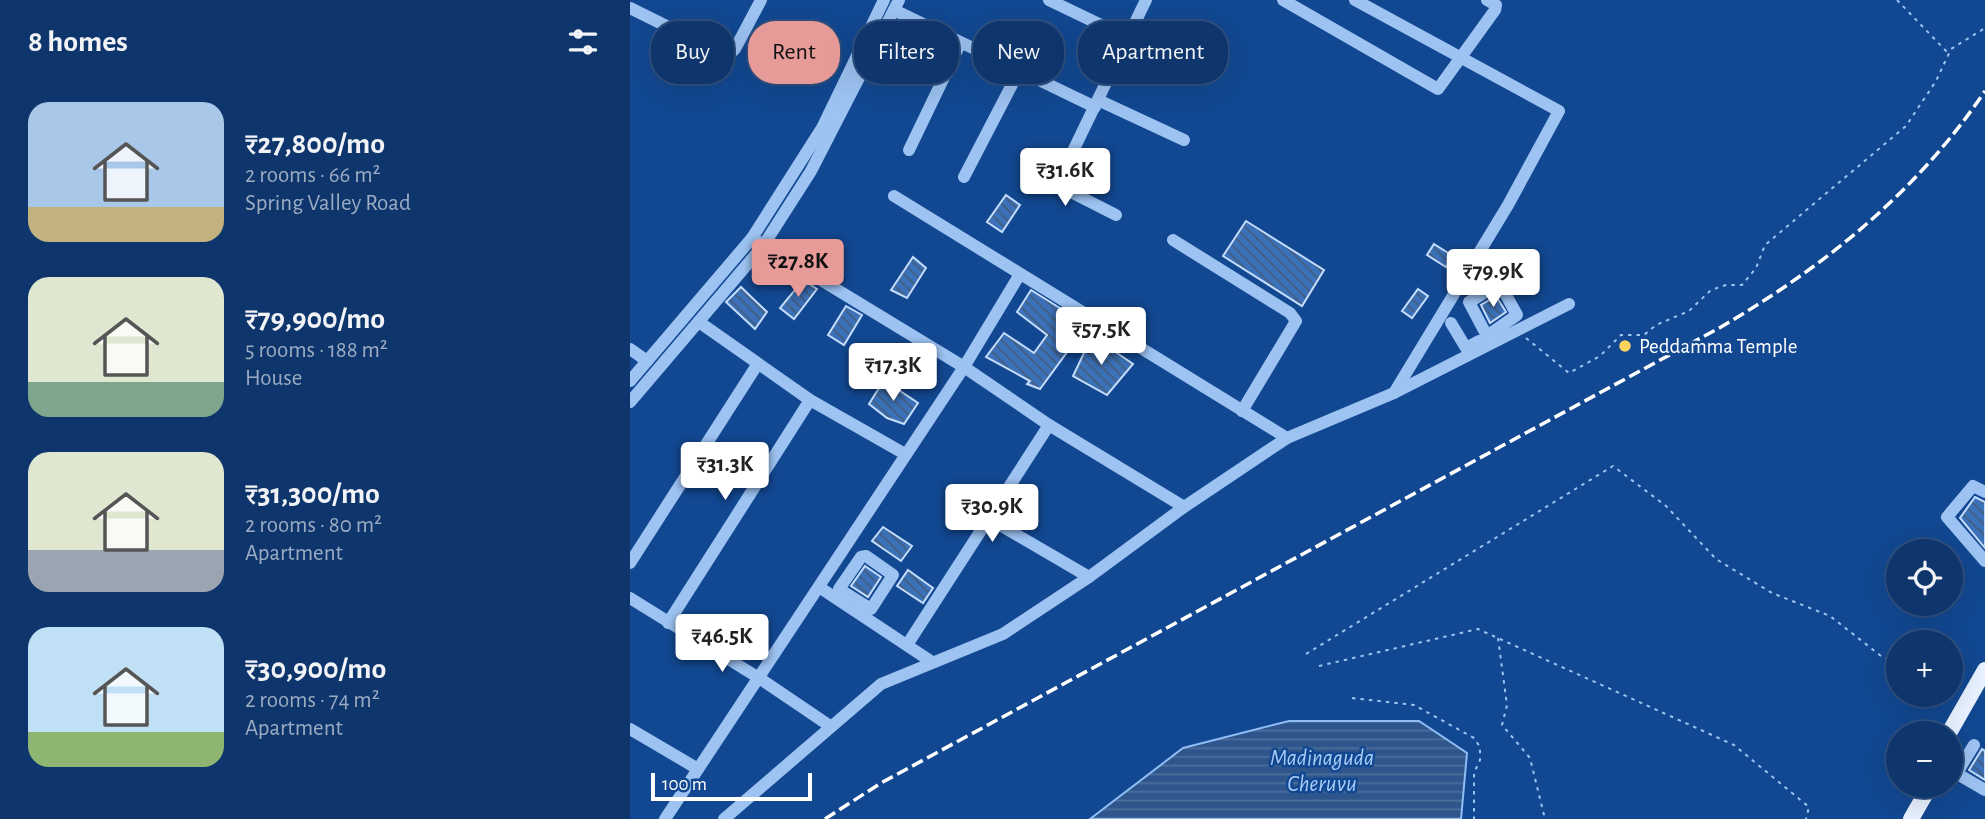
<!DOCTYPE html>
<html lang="en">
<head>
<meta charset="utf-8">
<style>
	body { margin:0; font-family:"Alegreya Sans",sans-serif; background:#1c4175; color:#f1f3f6; height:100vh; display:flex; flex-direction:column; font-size:26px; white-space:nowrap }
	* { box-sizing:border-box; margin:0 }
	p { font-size:23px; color:#9babc2 }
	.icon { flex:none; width:38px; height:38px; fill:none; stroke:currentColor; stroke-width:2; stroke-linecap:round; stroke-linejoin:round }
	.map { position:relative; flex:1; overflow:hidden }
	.panel { display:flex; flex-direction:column; background:#0e366d; width:630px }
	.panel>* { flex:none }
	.hud { position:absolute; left:21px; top:21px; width:665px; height:63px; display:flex; gap:14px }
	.buttons { position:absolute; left:1256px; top:539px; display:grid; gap:14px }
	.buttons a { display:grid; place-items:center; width:77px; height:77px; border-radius:50%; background:#0e366d; box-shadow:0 7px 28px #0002,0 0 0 2px #2e5080; font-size:35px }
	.scale { position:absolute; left:21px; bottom:18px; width:161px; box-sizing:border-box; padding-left:7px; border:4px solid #fff; border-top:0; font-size:19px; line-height:24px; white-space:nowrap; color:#fff; -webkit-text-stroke:5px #124891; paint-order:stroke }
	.price { position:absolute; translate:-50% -60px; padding:0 16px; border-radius:7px; background:#fff; color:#222; font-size:23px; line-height:46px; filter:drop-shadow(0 2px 4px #0008) }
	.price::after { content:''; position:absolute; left:50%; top:42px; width:21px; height:16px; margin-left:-10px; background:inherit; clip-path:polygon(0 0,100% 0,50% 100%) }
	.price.active { background:#e69b98; color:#111 }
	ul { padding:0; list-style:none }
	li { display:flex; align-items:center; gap:21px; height:175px; padding:0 28px }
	li span { display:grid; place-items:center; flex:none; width:196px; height:140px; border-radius:21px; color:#555 }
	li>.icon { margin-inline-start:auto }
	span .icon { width:84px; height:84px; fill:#fffc; stroke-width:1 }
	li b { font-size:30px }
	h2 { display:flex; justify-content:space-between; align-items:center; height:84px; padding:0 28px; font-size:30px }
	.chip { padding:0 24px; border-radius:28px; background:#0e366d; box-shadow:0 7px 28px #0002,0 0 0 2px #2e5080; font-size:24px; line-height:63px }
	.chip.active { background:#e69b98; color:#111 }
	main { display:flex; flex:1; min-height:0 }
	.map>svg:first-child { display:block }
	.water { fill:url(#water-rules); stroke:#8fbdf5; stroke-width:2 }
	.building { fill:url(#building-back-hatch); stroke:#c5ddfd; stroke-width:2 }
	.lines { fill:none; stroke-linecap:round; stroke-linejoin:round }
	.path { stroke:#9dc3f2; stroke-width:2; stroke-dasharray:3.5 5; stroke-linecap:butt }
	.minor { stroke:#9dc3f2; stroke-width:12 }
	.major { stroke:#e8f1ff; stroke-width:16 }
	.rail { stroke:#fff; stroke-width:3.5; stroke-dasharray:12 5; stroke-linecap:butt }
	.poi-dot { fill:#ffd35e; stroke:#124891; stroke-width:2.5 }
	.labels { text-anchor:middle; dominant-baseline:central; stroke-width:5; stroke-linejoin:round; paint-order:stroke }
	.poi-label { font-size:21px; fill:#fff; stroke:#124891; text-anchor:start }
	.water-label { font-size:23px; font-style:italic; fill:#a9cdf9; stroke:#124891 }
</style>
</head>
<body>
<main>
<section class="panel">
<h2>8 homes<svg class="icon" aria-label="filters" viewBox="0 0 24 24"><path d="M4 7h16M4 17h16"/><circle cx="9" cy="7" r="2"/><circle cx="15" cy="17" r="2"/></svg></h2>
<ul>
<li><span style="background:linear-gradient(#a9c7e8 75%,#c2b280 0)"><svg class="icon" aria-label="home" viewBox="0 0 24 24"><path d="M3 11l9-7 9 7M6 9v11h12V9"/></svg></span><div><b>₹27,800/mo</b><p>2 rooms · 66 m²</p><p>Spring Valley Road</p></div></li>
<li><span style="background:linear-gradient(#dfe7d0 75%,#7fa58c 0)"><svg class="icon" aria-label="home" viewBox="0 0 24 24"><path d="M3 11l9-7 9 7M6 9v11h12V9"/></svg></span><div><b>₹79,900/mo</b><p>5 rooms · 188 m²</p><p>House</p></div></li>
<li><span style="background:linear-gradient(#dfe7d0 70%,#9aa5b1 0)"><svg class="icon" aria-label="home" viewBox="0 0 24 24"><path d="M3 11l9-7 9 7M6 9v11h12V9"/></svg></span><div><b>₹31,300/mo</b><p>2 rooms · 80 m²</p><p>Apartment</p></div></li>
<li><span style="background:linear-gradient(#bfe0f5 75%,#8fb573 0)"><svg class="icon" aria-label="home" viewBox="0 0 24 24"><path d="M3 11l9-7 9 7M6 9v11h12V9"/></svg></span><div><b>₹30,900/mo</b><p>2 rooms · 74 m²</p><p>Apartment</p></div></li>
</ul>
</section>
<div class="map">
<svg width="1355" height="819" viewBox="0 0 1355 819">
	<defs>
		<pattern id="water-rules" width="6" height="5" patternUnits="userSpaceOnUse" patternTransform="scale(1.75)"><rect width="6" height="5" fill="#2e568c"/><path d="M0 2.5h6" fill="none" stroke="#4d6f9d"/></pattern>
		<pattern id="building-back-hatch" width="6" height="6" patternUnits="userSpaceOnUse" patternTransform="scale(1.75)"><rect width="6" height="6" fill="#3a71b9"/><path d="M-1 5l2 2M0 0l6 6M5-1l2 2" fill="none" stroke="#445d7d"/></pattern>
	</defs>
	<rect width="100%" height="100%" fill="#124891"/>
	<path class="water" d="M 659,721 L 789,721 L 837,753 L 831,819 L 460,819 L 553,748 Z"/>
	<g class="building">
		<path d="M 376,195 L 390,205 L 372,232 L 357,222 Z"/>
		<path d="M 616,221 L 694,270 L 672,306 L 593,256 Z"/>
		<path d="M 804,244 L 823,256 L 816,267 L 797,255 Z"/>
		<path d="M 283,257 L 296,268 L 277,298 L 261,290 Z"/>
		<path d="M 173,280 L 187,289 L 164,319 L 150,308 Z"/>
		<path d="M 111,287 L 137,312 L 125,329 L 96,302 Z"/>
		<path d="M 788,289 L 798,296 L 782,318 L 772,311 Z"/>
		<path d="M 401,290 L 457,325 L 410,389 L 397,384 L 400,381 L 356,357 L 374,333 L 404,353 L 417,335 L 387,312 Z"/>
		<path d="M 866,296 L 876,312 L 860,323 L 851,305 Z"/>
		<path d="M 216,306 L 232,315 L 214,345 L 198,335 Z"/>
		<path d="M 462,336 L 503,364 L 477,395 L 443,376 Z"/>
		<path d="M 254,380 L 288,403 L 274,424 L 257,418 L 239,404 Z"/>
		<path d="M 1345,497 L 1355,502 L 1355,548 L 1330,518 Z"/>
		<path d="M 253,527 L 282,546 L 271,561 L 242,541 Z"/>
		<path d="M 235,566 L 251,577 L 238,597 L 221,586 Z"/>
		<path d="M 278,570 L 303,588 L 293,603 L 267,586 Z"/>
		<path d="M 1352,749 L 1355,751 L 1355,780 L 1339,770 Z"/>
	</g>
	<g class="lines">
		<g class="path">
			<path d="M 1267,0 L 1317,52"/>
			<path d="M 896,338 L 939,373 L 970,356 L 991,335 L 1014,335 L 1026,325 L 1059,311 L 1081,290 L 1096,285 L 1112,285 L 1126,268 L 1135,245 L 1276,126 L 1306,81 L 1321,49 L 1355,28"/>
			<path d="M 868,638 L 877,705 L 872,725 L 900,758 L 915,819"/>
			<path d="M 676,654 L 983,466 L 1036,506 L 1086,559 L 1142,593 L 1200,616 L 1251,656 L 1269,665"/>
			<path d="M 689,666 L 848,629 L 1104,745 L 1179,807 L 1176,819"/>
			<path d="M 1321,684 L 1329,686"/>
			<path d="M 722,698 L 784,705 L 844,738 L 850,747 L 850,760 L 844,773 L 844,819"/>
		</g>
		<g class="minor">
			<path d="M 419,0 L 498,38"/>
			<path d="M 653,0 L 808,89 L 865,10 L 866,5 L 857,0"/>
			<path d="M 725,0 L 929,111 L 878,205 L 764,393"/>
			<path d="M 0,8 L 97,56 L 105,49 L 131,0"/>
			<path d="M 264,10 L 465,107"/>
			<path d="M 502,29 L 581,67"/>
			<path d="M 468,100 L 554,140"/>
			<path d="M 279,150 L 330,44"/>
			<path d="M 334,177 L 388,73"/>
			<path d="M 264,196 L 657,438"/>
			<path d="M 486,215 L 429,186 L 429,180 L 516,0"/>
			<path d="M 122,238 L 334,367 L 419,425 L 554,507"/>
			<path d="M 543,240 L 660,313 L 666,321 L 612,411"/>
			<path d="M 867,285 L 871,286 L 887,315 L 857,336 L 839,302 Z"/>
			<path d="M 69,322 L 180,400 L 275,454"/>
			<path d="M 821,323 L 836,348 L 849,341"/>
			<path d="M 0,349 L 17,361"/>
			<path d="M 0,381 L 122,238 L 192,128 L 254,0"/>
			<path d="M 0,402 L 133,246 L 181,171 L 269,0"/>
			<path d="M 1355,492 L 1343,486 L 1317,517 L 1355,561"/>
			<path d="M 358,518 L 459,577"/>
			<path d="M 236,556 L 263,575 L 241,609 L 209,589 L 231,557 Z"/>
			<path d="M 0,563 L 127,365"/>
			<path d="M 189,587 L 302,662"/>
			<path d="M 0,598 L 129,678 L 200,726"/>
			<path d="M 38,623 L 180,400"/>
			<path d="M 277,645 L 419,425"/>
			<path d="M 0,729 L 68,769"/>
			<path d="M 1344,745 L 1328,771 L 1331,776 L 1355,790"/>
			<path d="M 35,819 L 334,367 L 390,274"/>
			<path d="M 94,819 L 251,684 L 373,634 L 459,577 L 554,507 L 657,438 L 764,393 L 939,304"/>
		</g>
		<g class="major">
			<path d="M 1319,733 L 1355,670"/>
			<path d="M 1281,819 L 1300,786"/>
		</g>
		<path class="rail" d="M 195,819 L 251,783 L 1091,327 C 1195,266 1287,192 1355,91"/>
	</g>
	<circle class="poi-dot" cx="995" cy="346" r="7"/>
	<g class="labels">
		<g class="poi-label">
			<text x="1009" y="346">Peddamma Temple</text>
		</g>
		<g class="water-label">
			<text x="692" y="758">Madinaguda<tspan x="692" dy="26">Cheruvu</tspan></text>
		</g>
	</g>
</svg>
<div class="buttons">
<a><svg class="icon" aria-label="locate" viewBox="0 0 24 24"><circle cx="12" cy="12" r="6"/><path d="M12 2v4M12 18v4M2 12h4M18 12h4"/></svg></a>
<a>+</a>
<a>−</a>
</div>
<div class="scale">100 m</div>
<b class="price" style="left:435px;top:208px">₹31.6K</b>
<b class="price active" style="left:168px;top:299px">₹27.8K</b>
<b class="price" style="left:863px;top:309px">₹79.9K</b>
<b class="price" style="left:471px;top:367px">₹57.5K</b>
<b class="price" style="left:263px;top:403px">₹17.3K</b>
<b class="price" style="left:95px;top:502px">₹31.3K</b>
<b class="price" style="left:362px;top:544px">₹30.9K</b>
<b class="price" style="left:92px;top:674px">₹46.5K</b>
<div class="hud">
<a class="chip">Buy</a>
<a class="chip active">Rent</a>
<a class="chip">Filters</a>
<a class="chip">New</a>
<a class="chip">Apartment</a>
</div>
</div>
</main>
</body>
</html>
